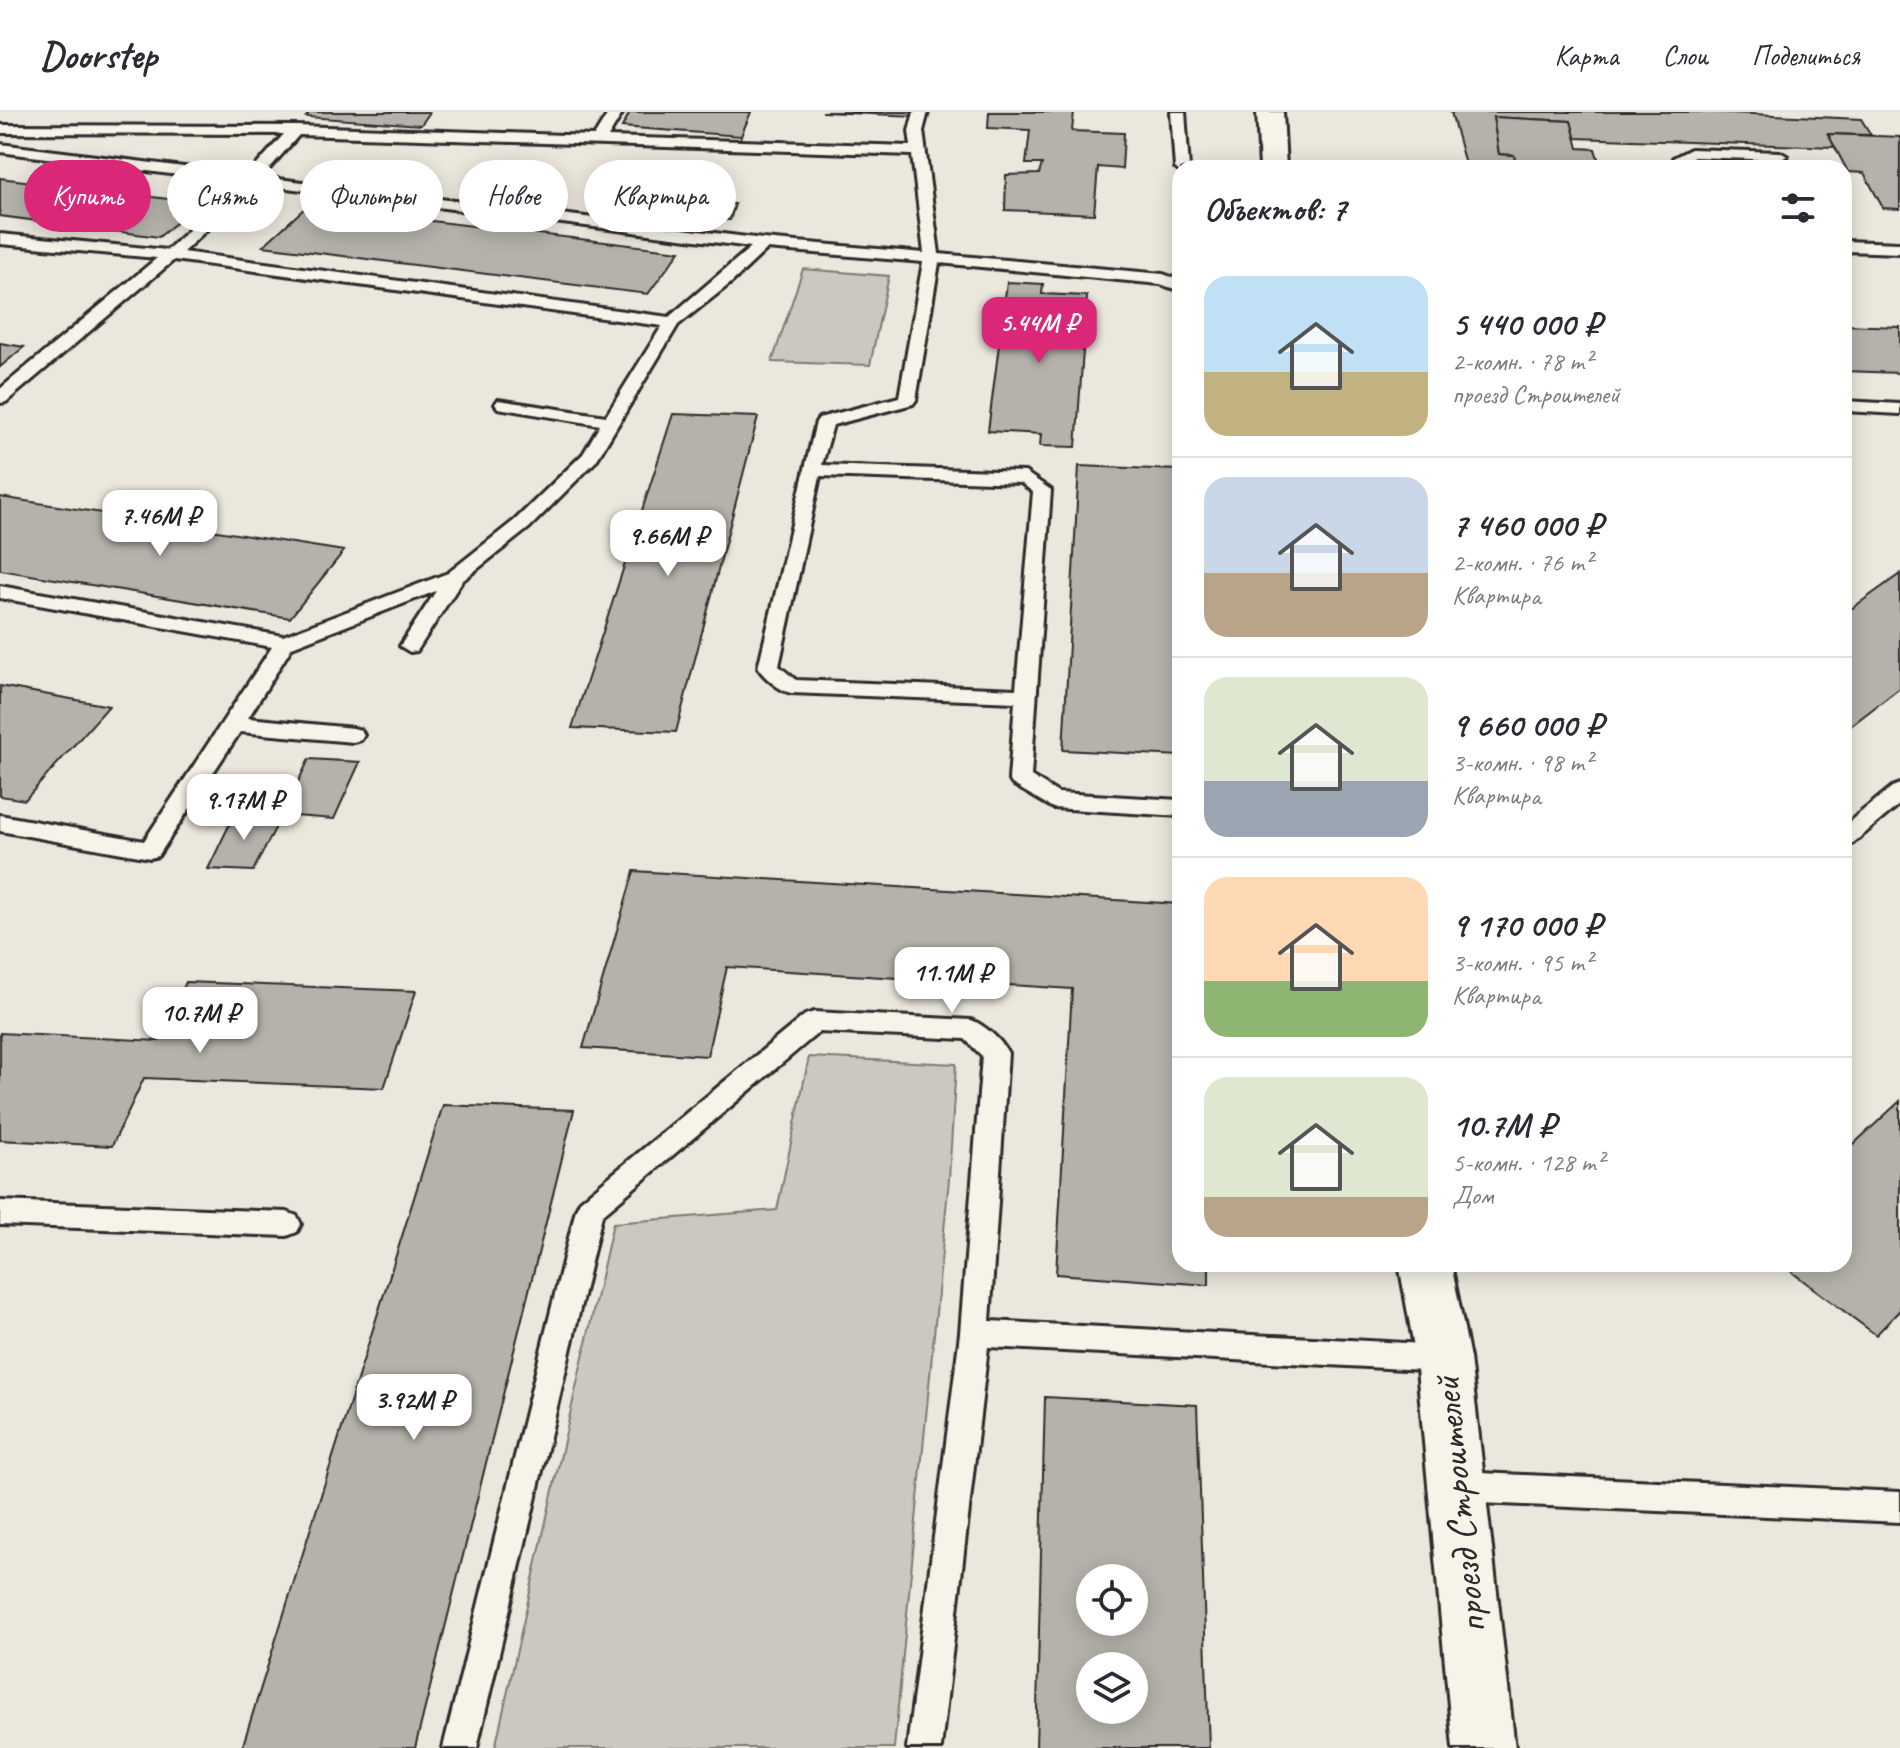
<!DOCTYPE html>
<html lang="ru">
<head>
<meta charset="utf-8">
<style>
	body { margin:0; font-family:Caveat,sans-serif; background:#f7f7f7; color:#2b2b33; height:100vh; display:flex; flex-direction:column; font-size:30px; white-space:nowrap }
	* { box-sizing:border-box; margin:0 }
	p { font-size:26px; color:#7c7c81 }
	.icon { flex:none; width:44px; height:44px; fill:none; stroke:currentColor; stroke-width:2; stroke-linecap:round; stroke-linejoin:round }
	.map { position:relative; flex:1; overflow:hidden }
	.drawer { position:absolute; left:1172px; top:48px; width:680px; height:1112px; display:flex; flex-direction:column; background:#fff; border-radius:24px; box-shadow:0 4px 20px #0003 }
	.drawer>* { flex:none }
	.hud { position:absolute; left:24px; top:48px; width:760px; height:72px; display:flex; gap:16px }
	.controls { position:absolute; left:1076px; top:1452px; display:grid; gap:16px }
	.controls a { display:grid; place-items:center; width:72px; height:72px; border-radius:50%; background:#fff; box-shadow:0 4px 20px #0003; font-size:40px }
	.price { position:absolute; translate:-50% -68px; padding:0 18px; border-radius:16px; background:#fff; color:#222; font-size:26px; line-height:52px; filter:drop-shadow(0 2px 4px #0008) }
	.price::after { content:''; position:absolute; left:50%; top:48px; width:24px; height:18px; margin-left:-12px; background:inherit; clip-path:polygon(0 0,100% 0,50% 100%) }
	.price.current { background:#db2777; color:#fff }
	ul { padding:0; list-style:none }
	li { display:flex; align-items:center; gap:24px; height:200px; padding:0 32px }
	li+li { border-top:2px solid #e1e1e2 }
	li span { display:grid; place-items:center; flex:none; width:224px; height:160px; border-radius:24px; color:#555 }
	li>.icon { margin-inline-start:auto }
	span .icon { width:96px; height:96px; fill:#fffc; stroke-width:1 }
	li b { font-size:34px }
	h2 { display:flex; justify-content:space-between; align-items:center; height:96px; padding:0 32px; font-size:34px }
	.pill { padding:0 28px; border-radius:36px; background:#fff; box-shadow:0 4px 20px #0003; font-size:28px; line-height:72px }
	.pill.current { background:#db2777; color:#fff }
	header { display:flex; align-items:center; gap:48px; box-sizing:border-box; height:112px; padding:0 40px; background:#fff; border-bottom:2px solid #e1e1e2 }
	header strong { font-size:38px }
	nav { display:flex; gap:44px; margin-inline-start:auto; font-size:28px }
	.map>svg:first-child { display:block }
	.green { fill:#cbc8bf; stroke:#7b7a75; stroke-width:2 }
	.building { fill:#b5b2ab; stroke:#2b2b2b; stroke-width:2; fill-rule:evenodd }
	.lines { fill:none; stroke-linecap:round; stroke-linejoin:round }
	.service-casing { stroke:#2b2b2b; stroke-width:6 }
	.minor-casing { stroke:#2b2b2b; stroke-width:6 }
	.service { fill:#f7f3e8; fill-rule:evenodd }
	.minor { fill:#f7f3e8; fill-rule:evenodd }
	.labels { text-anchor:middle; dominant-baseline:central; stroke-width:6; stroke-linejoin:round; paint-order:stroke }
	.near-street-label { font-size:40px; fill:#2b2b2b; stroke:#f7f3e8 }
</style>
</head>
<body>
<header>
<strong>Doorstep</strong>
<nav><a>Карта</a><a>Слои</a><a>Поделиться</a></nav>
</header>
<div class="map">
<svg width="1900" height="1636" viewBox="0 0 1900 1636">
	<rect width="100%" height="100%" fill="#ebe7dd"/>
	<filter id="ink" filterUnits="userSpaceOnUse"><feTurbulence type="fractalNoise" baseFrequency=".0125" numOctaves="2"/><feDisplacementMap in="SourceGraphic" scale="16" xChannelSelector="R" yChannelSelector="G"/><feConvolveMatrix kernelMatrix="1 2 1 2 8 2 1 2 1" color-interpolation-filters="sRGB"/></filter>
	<g filter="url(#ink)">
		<g class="green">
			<path d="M 803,157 L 889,164 L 870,253 L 772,250 Z"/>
			<path d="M 809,945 L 956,952 L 949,1067 L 894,1636 L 495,1636 L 613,1111 L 777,1098 Z"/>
		</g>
		<g class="building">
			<path d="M 310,0 L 430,0 L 421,13 L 306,5 Z"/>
			<path d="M 630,0 L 751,0 L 741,24 L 622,15 Z"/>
			<path d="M 822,0 L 918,0 L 917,4 Z"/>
			<path d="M 989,0 L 1074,0 L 1072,19 L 1124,21 L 1122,57 L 1098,55 L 1094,102 L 1005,98 L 1006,63 L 1039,62 L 1042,52 L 1026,52 L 1030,18 L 988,16 Z"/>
			<path d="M 1451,0 L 1711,0 L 1861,7 L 1871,23 L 1828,22 L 1835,35 L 1575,26 L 1571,9 L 1493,5 L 1499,42 L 1514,43 L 1517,56 L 1466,56 Z"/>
			<path d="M 1493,5 L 1571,9 L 1578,36 L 1595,37 L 1601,56 L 1517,56 L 1514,43 L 1499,42 Z"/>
			<path d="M 1828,22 L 1900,25 L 1900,97 L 1883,96 L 1864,61 L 1848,60 Z"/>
			<path d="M 0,66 L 200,91 L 159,125 L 0,104 Z"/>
			<path d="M 676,91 L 735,92 L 730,108 L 670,106 Z"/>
			<path d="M 307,94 L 680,139 L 648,182 L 263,134 Z"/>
			<path d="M 1007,170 L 1043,172 L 1042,182 L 1087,184 L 1076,335 L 1040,334 L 1041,322 L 988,319 Z"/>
			<path d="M 1844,213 L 1900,215 L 1900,261 L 1844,259 Z"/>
			<path d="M 0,231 L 24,235 L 0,255 Z"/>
			<path d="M 673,302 L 758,305 L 676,620 L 572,616 Z"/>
			<path d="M 1079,354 L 1179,358 L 1180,644 L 1063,638 Z"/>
			<path d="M 0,385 L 344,439 L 290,506 L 0,458 Z"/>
			<path d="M 1900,462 L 1900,576 L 1844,619 L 1844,502 Z"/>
			<path d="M 0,574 L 109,594 L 25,688 L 0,684 Z"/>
			<path d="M 309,647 L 360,650 L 334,707 L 282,703 Z"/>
			<path d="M 234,703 L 282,703 L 253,759 L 208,757 Z"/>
			<path d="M 634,759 L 1180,792 L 1180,1152 L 1209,1152 L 1209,1173 L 1056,1162 L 1072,877 L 727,855 L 707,944 L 583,936 Z"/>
			<path d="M 186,870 L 416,879 L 384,976 L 144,966 L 112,1034 L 0,1028 L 0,921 L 159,929 Z"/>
			<path d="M 1900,989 L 1900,1198 L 1876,1223 L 1781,1152 L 1844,1152 L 1844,1041 Z"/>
			<path d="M 443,993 L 574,998 L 415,1636 L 242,1636 Z"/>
			<path d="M 1045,1285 L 1197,1293 L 1209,1636 L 1036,1636 ZM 1090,1466 L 1134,1466 L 1134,1510 L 1090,1510 ZM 1090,1554 L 1134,1554 L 1134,1598 L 1090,1598 Z"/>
		</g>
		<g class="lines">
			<g class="service-casing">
				<g id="service">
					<path d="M 609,0 L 623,0 L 608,25 L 911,34 L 909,19 L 914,0 L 928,0 L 923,19 L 939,142 L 1163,162 L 1180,168 L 1180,179 L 1160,172 L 939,151 L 916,288 L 913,292 L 833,313 L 822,353 L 1025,360 L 1051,378 L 1031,664 L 1058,681 L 1180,688 L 1180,704 L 1053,696 L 1012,672 L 1009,667 L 1015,590 L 791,581 C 779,578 765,566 758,556 L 816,310 L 819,306 L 899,285 L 923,150 L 767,137 L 731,171 L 678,213 L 596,349 L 529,416 L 462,469 L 417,539 L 410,540 L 400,534 L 436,479 L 292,535 L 248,606 L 353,616 L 361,618 L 364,623 L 361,628 L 353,630 L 240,620 L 158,744 L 150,746 L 0,719 L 0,703 L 144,729 L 272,535 L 0,486 L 0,474 L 283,524 L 448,461 L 515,408 L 583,342 L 600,313 L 498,296 L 495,292 L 498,288 L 606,304 L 662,214 L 174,148 L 6,290 L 0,291 L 0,277 L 157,146 L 0,132 L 0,122 L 167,138 L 240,71 L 0,40 L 0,32 L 248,63 L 284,22 L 0,21 L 0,13 L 296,14 L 594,24 ZM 299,23 L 912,43 L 924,141 L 763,127 L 262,65 ZM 255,72 L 751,135 L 669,205 L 183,140 ZM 820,364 L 1021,371 L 1033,380 L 1016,577 L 796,568 L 779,554 Z"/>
					<path d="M 1171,0 L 1185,0 L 1189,56 L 1180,56 L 1180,60 L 1175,56 Z"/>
					<path d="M 1691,37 L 1780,40 L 1787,44 L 1780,48 L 1694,45 L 1686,50 L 1688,56 L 1674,56 L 1673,46 Z"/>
					<path d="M 1844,129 L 1900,131 L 1900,141 L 1844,139 Z"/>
					<path d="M 1844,289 L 1900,292 L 1900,302 L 1844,299 Z"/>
					<path d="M 1900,672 L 1900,692 L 1852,732 L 1844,734 L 1844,714 L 1892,675 Z"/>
					<path d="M 814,900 L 971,908 C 985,913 1001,928 1008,941 L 990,1209 L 1443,1233 L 1453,1237 L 1458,1246 L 1453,1255 L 1443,1259 L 988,1235 L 941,1636 L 907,1636 L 960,1221 L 982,944 L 965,927 L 819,920 L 602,1103 L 477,1636 L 443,1636 L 576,1097 L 580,1089 L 805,903 Z"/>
					<path d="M 0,1089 L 287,1100 L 297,1104 L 301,1112 L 297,1120 L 287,1124 L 0,1113 Z"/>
					<path d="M 1458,1360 L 1900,1380 L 1900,1410 L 1458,1390 L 1447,1385 L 1443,1375 L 1447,1365 Z"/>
				</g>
			</g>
			<g class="minor-casing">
				<g id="minor">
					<path d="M 1257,0 L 1283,0 L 1286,56 L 1260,56 Z"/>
					<path d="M 1399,1152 L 1451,1152 L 1470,1246 L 1515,1636 L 1453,1636 L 1416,1246 Z"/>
				</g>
			</g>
			<use href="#service" class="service"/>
			<use href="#minor" class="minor"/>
		</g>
	</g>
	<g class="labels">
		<g class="near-street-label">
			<text transform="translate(1459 1393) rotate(-96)">проезд Строителей</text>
		</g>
	</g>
</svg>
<div class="controls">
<a><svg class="icon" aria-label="locate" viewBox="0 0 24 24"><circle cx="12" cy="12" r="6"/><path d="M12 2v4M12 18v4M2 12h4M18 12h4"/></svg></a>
<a><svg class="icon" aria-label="layers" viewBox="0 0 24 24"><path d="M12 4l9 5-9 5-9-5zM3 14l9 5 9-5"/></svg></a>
</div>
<b class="price current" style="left:1039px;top:253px">5.44M ₽</b>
<b class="price" style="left:160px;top:446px">7.46M ₽</b>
<b class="price" style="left:668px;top:466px">9.66M ₽</b>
<b class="price" style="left:244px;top:730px">9.17M ₽</b>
<b class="price" style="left:952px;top:903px">11.1M ₽</b>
<b class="price" style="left:200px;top:943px">10.7M ₽</b>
<b class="price" style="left:414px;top:1330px">3.92M ₽</b>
<div class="hud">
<a class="pill current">Купить</a>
<a class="pill">Снять</a>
<a class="pill">Фильтры</a>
<a class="pill">Новое</a>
<a class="pill">Квартира</a>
</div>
<section class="drawer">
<h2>Объектов: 7<svg class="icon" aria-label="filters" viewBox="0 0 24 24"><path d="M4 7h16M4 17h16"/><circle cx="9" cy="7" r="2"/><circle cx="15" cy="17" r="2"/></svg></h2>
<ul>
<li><span style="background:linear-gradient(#bfe0f5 60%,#c2b280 0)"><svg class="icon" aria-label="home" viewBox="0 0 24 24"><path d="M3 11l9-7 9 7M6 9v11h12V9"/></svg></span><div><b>5 440 000 ₽</b><p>2-комн. · 78 m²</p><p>проезд Строителей</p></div></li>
<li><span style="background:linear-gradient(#c9d6e8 60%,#b9a48a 0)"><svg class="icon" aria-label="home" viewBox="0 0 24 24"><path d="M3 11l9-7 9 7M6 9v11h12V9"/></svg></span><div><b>7 460 000 ₽</b><p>2-комн. · 76 m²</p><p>Квартира</p></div></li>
<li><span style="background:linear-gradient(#dfe7d0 65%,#9aa5b1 0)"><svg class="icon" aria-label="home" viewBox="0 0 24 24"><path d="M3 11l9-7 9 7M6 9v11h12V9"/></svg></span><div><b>9 660 000 ₽</b><p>3-комн. · 98 m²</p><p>Квартира</p></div></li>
<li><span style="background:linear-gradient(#ffd9b3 65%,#8fb573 0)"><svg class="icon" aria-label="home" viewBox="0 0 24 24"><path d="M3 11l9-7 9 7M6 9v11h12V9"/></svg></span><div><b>9 170 000 ₽</b><p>3-комн. · 95 m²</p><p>Квартира</p></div></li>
<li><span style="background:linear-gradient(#dfe7d0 75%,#b9a48a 0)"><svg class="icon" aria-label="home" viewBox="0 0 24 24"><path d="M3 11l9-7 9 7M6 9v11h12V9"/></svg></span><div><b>10.7M ₽</b><p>5-комн. · 128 m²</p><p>Дом</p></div></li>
</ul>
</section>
</div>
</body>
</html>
